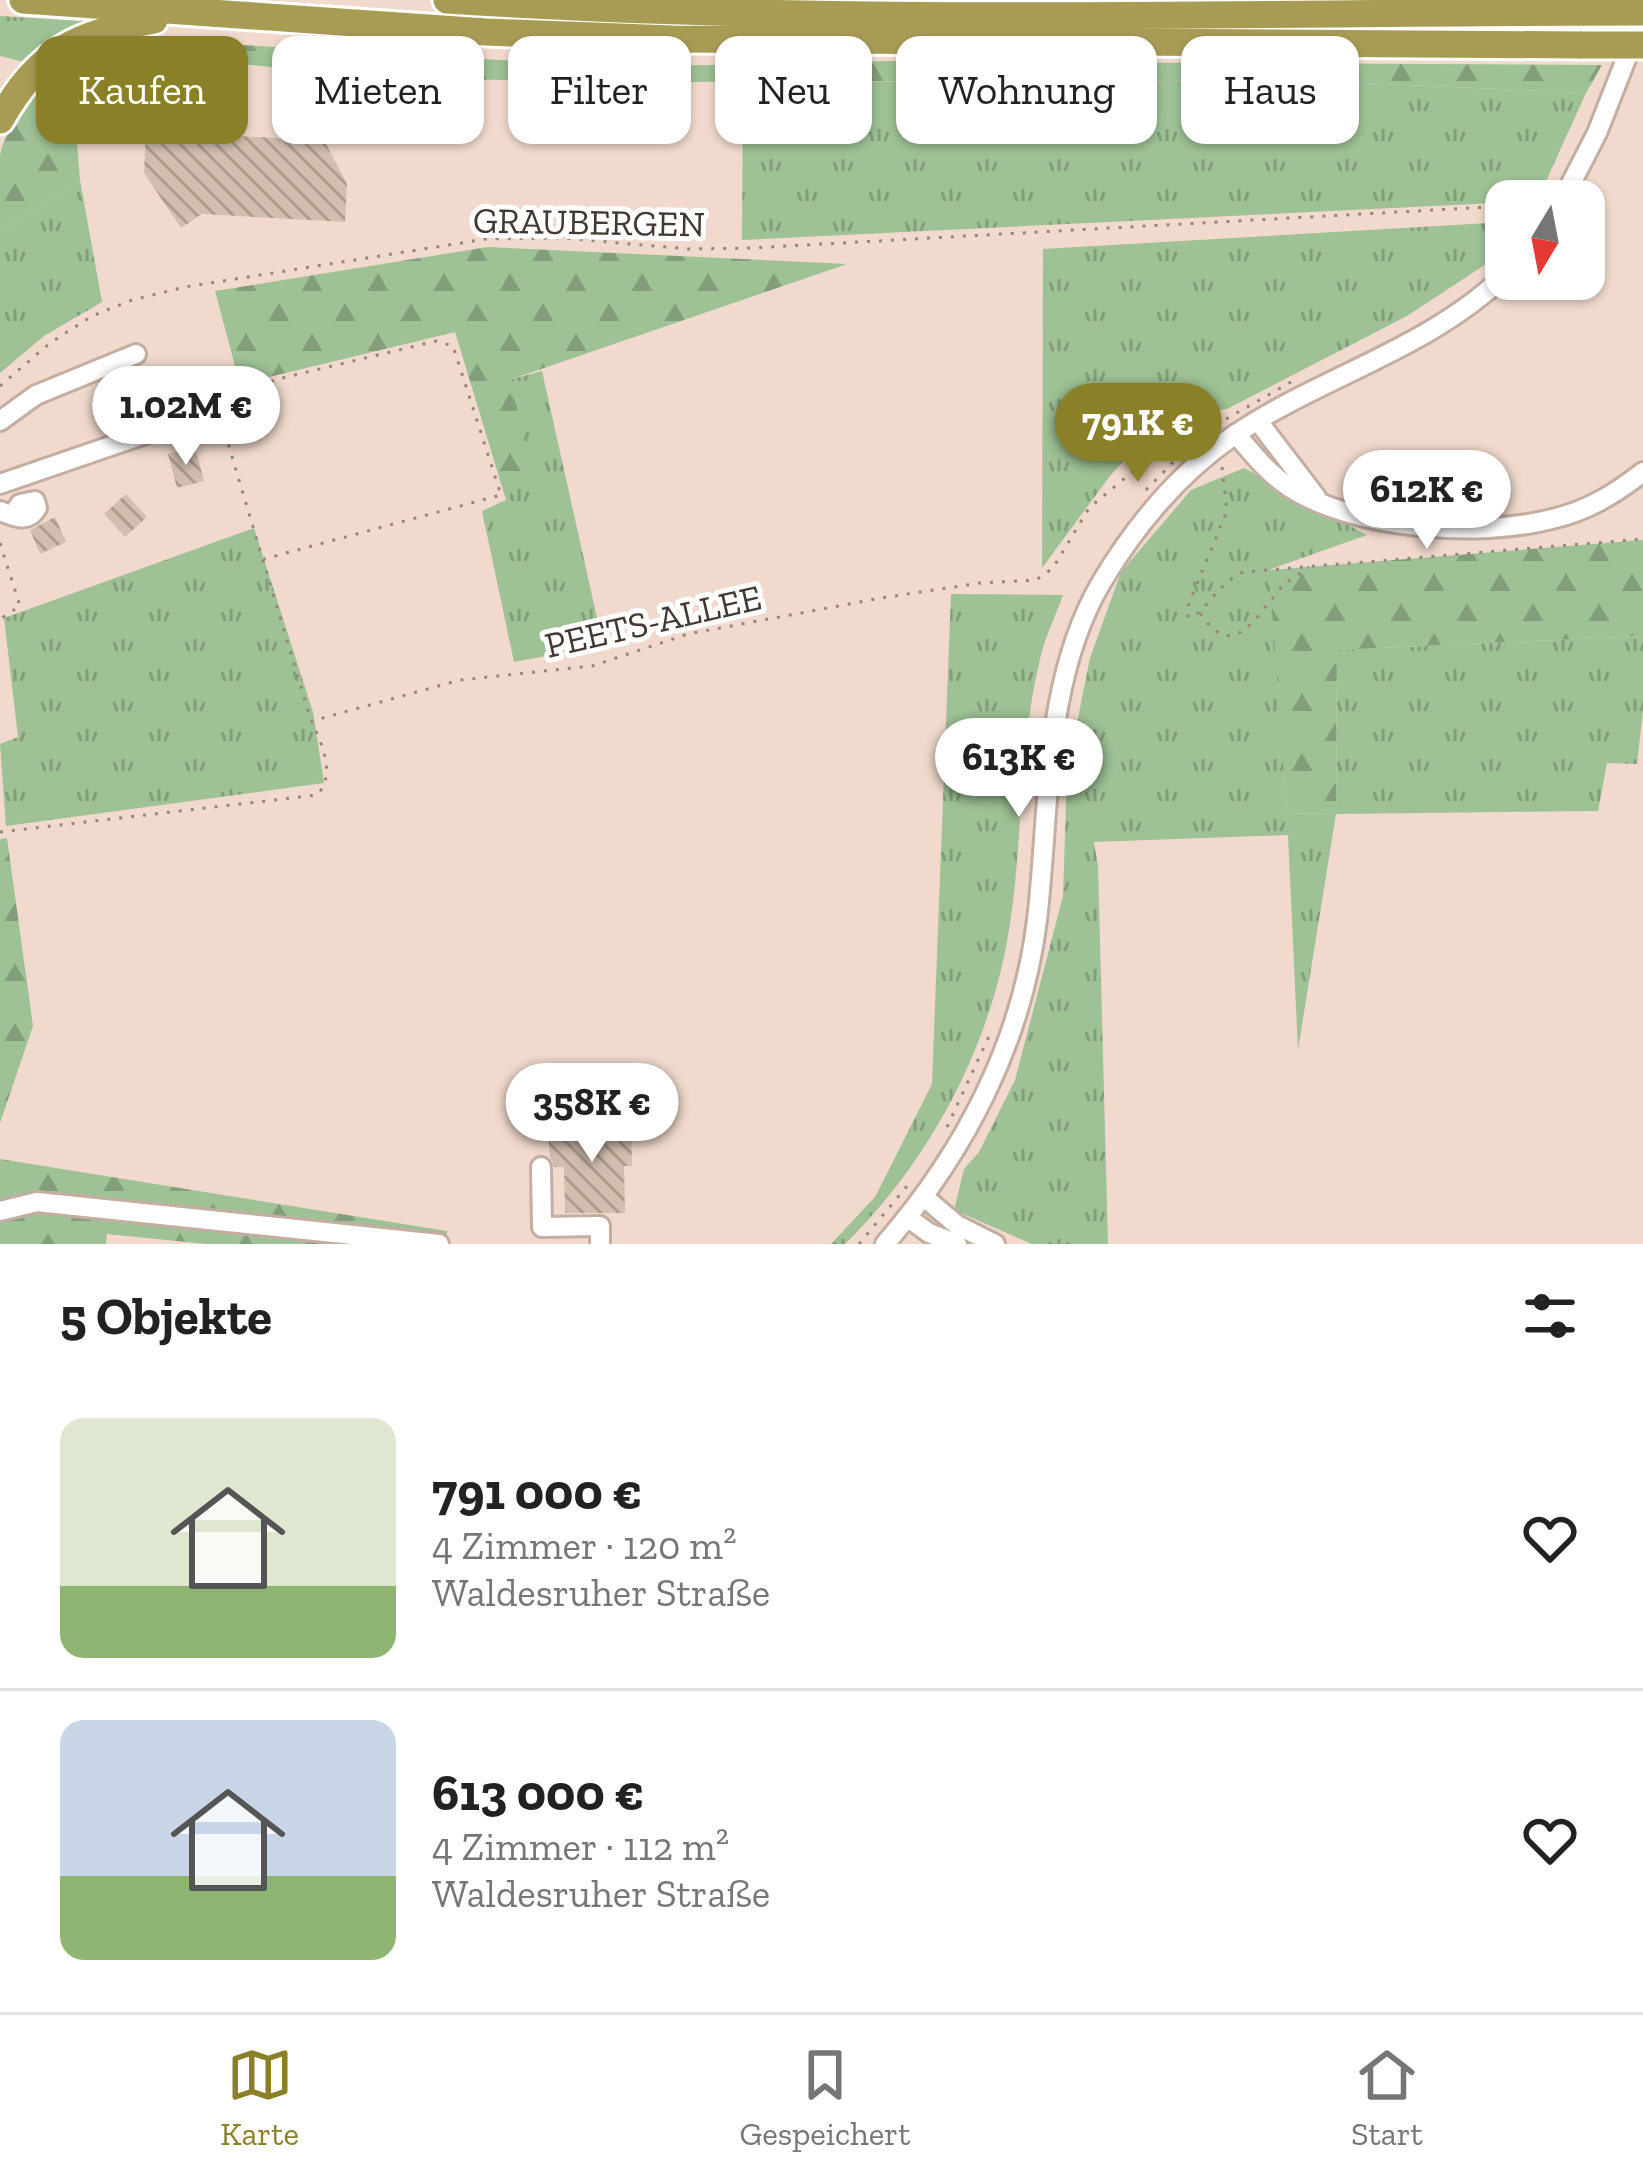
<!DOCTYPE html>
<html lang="de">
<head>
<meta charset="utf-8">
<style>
	body { margin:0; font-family:"Zilla Slab",serif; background:#f2f2f2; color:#222; height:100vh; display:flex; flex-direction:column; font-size:45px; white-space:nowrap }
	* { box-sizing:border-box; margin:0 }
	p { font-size:39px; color:#767676 }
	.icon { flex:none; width:66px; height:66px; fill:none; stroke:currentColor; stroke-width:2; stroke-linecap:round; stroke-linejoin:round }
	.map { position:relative; height:1244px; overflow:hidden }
	.drawer { display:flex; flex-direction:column; background:#fff; flex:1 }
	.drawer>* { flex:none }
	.hud { position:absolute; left:36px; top:36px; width:1572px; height:108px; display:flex; gap:24px }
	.needle { width:78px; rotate:190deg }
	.buttons { position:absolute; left:1485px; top:180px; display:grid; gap:24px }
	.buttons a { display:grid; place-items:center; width:120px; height:120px; border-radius:24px; background:#fff; box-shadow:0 3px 9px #0004; font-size:60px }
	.price { position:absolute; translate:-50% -102px; padding:0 27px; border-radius:42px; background:#fff; color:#222; font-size:39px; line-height:78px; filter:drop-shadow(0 3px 6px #0008) }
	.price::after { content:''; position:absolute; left:50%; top:72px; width:36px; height:27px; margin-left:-18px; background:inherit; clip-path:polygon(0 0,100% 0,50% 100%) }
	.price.on { background:#8a8027; color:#fff }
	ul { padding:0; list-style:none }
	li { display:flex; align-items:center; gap:36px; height:300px; padding:0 60px }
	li+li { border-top:3px solid #e0e0e0 }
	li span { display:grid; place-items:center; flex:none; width:336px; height:240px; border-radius:24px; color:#555 }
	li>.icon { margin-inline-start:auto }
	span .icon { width:144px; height:144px; fill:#fffc; stroke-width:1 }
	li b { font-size:51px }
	h2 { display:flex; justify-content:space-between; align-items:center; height:144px; padding:0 60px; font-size:51px }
	.pill { padding:0 42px; border-radius:24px; background:#fff; box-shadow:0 3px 9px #0004; font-size:42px; line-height:108px }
	.pill.on { background:#8a8027; color:#fff }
	.menu { display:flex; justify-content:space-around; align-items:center; height:168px; border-top:3px solid #e0e0e0; background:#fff; font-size:33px; color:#767676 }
	.menu a { display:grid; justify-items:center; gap:6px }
	.menu .on { color:#8a8027 }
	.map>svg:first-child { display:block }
	.grass { fill:url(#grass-tufts) }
	.forest { fill:url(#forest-firs) }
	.building { fill:url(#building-back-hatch) }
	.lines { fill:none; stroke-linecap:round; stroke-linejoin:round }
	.minor-casing { stroke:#c4aea1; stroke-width:24 }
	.highway-casing { stroke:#fff; stroke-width:33 }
	.path { stroke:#96867d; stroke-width:3; stroke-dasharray:3 9; stroke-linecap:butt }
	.minor { stroke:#fff; stroke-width:18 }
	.highway { stroke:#a89c55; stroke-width:27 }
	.highway-bridge-casing { stroke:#fff; stroke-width:33; stroke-linecap:butt }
	.highway-bridge { stroke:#a89c55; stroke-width:27 }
	.labels { text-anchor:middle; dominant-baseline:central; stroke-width:10; stroke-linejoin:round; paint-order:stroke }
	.street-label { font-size:36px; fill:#423934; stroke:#fff }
</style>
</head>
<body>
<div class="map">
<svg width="1643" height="1244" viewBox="0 0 1643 1244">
	<defs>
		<pattern id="grass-tufts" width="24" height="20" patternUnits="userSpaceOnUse" patternTransform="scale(3)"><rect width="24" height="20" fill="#9ec195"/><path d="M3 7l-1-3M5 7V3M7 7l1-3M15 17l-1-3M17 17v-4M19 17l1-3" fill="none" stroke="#829e7a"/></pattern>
		<pattern id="forest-firs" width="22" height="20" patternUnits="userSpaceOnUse" patternTransform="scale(3)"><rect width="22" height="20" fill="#9ec195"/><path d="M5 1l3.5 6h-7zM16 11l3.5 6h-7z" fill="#829e7a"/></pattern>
		<pattern id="building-back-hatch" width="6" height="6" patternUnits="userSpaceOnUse" patternTransform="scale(3)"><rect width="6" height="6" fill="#d2beaf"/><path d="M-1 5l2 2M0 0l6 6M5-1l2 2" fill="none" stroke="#ac9b8f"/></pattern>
	</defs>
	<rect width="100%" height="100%" fill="#f1dacd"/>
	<g class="grass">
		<path d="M 0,16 L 99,22 L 32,64 L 0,56 Z"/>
		<path d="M 1292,80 L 1586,93 L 1537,201 L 742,240 L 743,82 Z"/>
		<path d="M 80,180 L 102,302 L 44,336 L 0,373 L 0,233 Z"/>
		<path d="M 1506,222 L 1506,240 L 1483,266 L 1407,316 L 1227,409 L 1182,413 L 1156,424 L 1110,476 L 1042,568 L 1043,249 Z"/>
		<path d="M 542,371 L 603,645 L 514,662 L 482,511 L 506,500 L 512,379 Z"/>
		<path d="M 1244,468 L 1367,535 L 1271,569 L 1287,814 L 1336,813 L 1337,650 L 1643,636 L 1643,710 L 1637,764 L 1607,763 L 1598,811 L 1336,814 L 1298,1050 L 1288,835 L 1094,842 L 1098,866 L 1108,1244 L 1032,1244 L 954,1210 L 964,1169 L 979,1152 L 1015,1080 L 1063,896 L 1067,773 L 1090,658 L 1121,572 L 1191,490 Z"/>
		<path d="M 254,528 L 313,712 L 324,783 L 6,826 L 0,744 L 18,737 L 4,618 Z"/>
		<path d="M 951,594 L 1063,595 C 1056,615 1046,635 1041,655 C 1016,754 1025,859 1004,957 C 981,1064 923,1168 845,1244 L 831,1244 L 875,1197 L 932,1084 Z"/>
	</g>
	<g class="forest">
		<path d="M 125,42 L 190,42 L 620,67 L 889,61 L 1602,65 L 1586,93 L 1292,80 L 652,82 L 366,78 L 172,56 L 113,63 L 73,94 L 80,180 L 0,233 C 0,208 0,181 0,156 C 2,141 11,126 19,113 C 49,66 72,54 125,42 Z"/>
		<path d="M 488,247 L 847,264 L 512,379 L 527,472 L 506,500 L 455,332 L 261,379 L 242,392 L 215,291 Z"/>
		<path d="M 1643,540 L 1643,636 L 1337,650 L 1336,813 L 1287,814 L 1269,570 Z"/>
		<path d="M 7,838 L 33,1026 L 0,1123 L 0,839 Z"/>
		<path d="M 0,1159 L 447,1231 L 446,1244 L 206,1244 L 107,1234 L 106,1244 L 0,1244 Z"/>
	</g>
	<g class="building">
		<path d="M 146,132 L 324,140 L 347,184 L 345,222 L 202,214 L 181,228 L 144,173 Z"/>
		<path d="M 205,373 L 211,396 L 170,407 L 171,410 L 136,423 L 128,399 Z"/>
		<path d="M 195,447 L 204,481 L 177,488 L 168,454 Z"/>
		<path d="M 126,494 L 147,517 L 125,537 L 104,514 Z"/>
		<path d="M 55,517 L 66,542 L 40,554 L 30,530 Z"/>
		<path d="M 572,1120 L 572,1126 L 631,1125 L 632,1166 L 624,1166 L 625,1213 L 565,1213 L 564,1167 L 555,1167 L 550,1157 L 547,1121 Z"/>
	</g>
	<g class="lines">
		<g class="minor-casing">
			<g id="minor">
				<path d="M 1562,201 L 1597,133 L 1643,16"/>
				<path d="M 0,421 L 36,395 L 136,354"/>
				<path d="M 1258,421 L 1316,497"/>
				<path d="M 1236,434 C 1252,453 1268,473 1289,487 C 1353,529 1478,538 1552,519 C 1587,511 1615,494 1643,472"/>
				<path d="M 0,484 L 195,417"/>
				<path d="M 0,511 C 14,516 27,524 37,508 L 35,501 L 20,504 L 13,515"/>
				<path d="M 541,1167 L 542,1227 L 600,1226 L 600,1244"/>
				<path d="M 924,1197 L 957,1225 L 995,1244"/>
				<path d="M 0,1211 L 37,1202 L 439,1244"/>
				<path d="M 907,1217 L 929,1233 L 957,1244"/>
				<path d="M 885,1244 C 965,1152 1022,1042 1037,920 C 1050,810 1043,682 1101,583 C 1135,526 1178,474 1233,436 C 1321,376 1428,350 1506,274"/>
			</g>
		</g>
		<g class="highway-casing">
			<g id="highway">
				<path d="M 23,0 L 486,32 L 672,39 L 1582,45"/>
				<path d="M 447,0 C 845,26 1245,12 1643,12"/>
				<path d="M 0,120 C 40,50 76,34 154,20"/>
			</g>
		</g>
		<g class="path">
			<path d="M 0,386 L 50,343 L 92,316 L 132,300 L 185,287 L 486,239 L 562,238 L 689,249 L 752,248 L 1506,206"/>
			<path d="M 218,409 L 244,399 L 274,380 L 436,341 L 453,346 L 501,495 L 264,559"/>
			<path d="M 218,410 L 310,717"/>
			<path d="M 1226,419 L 1291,382"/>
			<path d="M 1222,467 L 1227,511 L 1189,603 L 1187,615 L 1191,618 C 1208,609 1216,585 1243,572 L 1643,539"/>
			<path d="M 1146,490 L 1188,447 L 1218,424"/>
			<path d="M 0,543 L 20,606 L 0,619"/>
			<path d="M 1200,613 C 1236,668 1259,608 1285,584 C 1292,578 1301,573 1309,567"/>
			<path d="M 0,832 L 317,795 C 337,774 321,744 312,721 L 460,680 L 592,666 L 688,634 L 881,598 L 980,583 L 1036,580 L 1053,568 L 1089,508 L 1173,438 L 1186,434 L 1201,442"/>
			<path d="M 947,1127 L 991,1032"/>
			<path d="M 859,1244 L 912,1180"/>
		</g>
		<use href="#minor" class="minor"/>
		<use href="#highway" class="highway"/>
		<g class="highway-bridge-casing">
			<path id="highway-bridge" d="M 1582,45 L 1643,45"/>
		</g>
		<use href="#highway-bridge" class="highway-bridge"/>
	</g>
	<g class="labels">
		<g class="street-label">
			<text transform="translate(589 222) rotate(1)">GRAUBERGEN</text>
			<text transform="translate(653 621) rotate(-13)">PEETS-ALLEE</text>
		</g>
	</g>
</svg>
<div class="buttons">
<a><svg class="needle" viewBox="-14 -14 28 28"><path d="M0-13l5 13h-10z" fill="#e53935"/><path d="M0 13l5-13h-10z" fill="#767676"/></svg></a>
</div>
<b class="price" style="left:186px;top:468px">1.02M €</b>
<b class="price on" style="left:1138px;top:485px">791K €</b>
<b class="price" style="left:1427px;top:552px">612K €</b>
<b class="price" style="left:1019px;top:820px">613K €</b>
<b class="price" style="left:592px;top:1165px">358K €</b>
<div class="hud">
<a class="pill on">Kaufen</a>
<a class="pill">Mieten</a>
<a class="pill">Filter</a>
<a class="pill">Neu</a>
<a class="pill">Wohnung</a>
<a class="pill">Haus</a>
</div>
</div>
<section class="drawer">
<h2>5 Objekte<svg class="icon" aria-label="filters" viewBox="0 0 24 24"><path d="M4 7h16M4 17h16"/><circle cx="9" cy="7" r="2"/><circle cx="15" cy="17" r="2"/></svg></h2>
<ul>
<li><span style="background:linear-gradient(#dfe7d0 70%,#8fb573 0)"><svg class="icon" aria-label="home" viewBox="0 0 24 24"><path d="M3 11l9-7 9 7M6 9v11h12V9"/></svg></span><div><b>791 000 €</b><p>4 Zimmer · 120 m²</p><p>Waldesruher Straße</p></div><svg class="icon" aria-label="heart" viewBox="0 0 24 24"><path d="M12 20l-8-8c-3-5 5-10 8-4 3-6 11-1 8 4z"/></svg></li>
<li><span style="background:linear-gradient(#c9d6e8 65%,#8fb573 0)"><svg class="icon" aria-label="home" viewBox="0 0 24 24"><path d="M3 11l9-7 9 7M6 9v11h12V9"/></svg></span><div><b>613 000 €</b><p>4 Zimmer · 112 m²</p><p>Waldesruher Straße</p></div><svg class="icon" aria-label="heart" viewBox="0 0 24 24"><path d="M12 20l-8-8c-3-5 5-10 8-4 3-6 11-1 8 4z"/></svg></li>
</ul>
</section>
<nav class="menu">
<a class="on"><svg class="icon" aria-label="map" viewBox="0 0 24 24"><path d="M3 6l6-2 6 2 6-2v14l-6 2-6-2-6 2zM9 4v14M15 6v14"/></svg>Karte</a>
<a><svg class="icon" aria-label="saved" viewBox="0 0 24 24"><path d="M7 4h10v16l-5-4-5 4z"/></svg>Gespeichert</a>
<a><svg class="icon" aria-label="home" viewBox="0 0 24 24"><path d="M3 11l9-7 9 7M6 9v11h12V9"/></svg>Start</a>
</nav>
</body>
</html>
